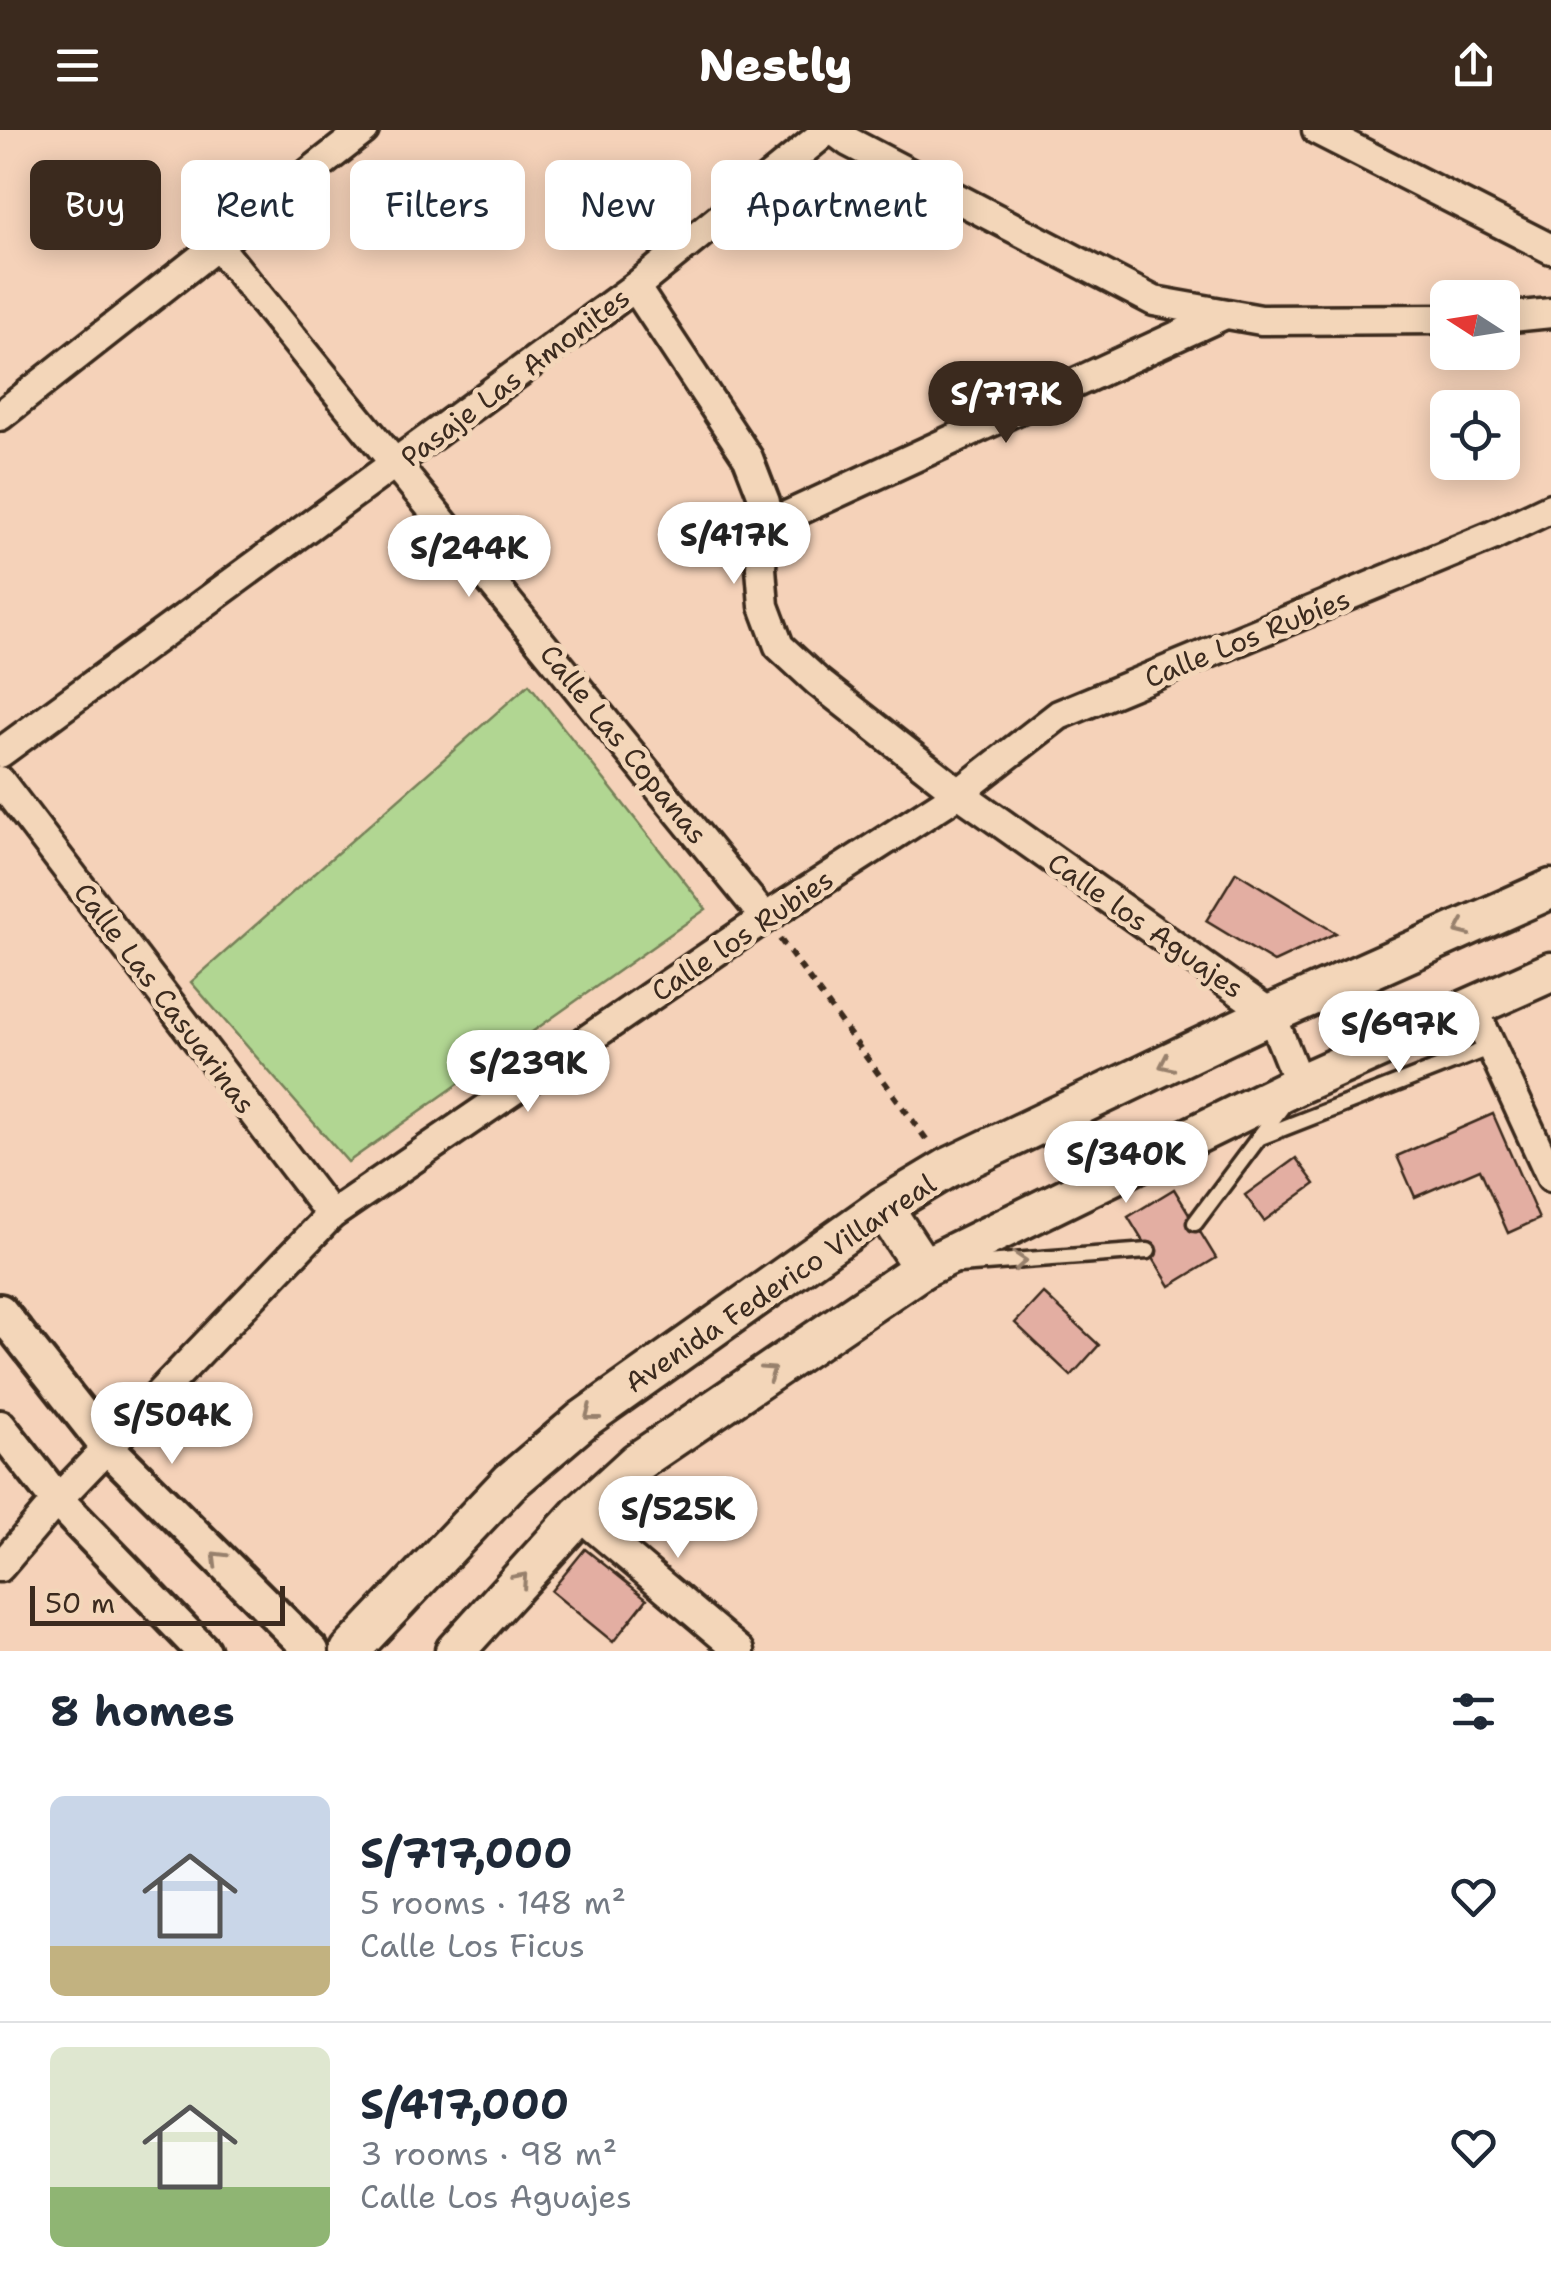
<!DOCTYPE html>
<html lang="en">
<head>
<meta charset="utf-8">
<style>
	body { margin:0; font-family:"Shantell Sans",sans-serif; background:#f6f6f7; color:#1f2937; height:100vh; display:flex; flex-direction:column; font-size:38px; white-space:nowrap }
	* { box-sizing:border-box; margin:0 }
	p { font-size:32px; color:#747a83 }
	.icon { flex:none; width:55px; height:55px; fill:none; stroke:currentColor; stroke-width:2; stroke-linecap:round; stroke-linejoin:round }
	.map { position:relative; height:1521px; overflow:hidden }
	.drawer { display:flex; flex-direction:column; background:#fff; flex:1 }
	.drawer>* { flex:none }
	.top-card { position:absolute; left:30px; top:30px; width:1000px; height:90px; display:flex; gap:20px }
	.needle { width:65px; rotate:282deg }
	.fabs { position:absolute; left:1430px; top:150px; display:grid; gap:20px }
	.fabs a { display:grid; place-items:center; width:90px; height:90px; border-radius:15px; background:#fff; box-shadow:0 5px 25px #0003; font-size:50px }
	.scale { position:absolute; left:30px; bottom:25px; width:255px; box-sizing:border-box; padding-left:10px; border:5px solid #3b2a1e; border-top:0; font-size:28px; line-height:35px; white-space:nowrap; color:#3b2a1e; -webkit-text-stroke:8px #f3d6b9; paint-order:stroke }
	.price { position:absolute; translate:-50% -85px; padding:0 22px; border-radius:35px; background:#fff; color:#222; font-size:32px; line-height:65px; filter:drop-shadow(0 2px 5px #0008) }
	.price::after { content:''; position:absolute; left:50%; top:60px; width:30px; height:22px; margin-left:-15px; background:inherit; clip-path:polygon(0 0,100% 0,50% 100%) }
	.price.on { background:#3b2a1e; color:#fff }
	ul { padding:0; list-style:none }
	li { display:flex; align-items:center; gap:30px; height:250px; padding:0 50px }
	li+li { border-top:2px solid #e0e1e3 }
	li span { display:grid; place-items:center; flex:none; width:280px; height:200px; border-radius:15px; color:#555 }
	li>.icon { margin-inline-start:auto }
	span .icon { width:120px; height:120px; fill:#fffc; stroke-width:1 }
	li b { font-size:42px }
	h2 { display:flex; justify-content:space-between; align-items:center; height:120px; padding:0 50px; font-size:42px }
	.pill { padding:0 35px; border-radius:15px; background:#fff; box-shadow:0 5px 25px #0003; font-size:35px; line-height:90px }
	.pill.on { background:#3b2a1e; color:#fff }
	header { display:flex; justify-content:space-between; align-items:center; height:130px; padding:0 50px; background:#3b2a1e; color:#fff; font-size:45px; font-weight:800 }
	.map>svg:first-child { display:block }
	.green { fill:#b1d692; stroke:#768058; stroke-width:2.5 }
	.building { fill:#e3aea2; stroke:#3b2a1e; stroke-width:2.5 }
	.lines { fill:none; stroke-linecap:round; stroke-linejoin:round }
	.service-casing { stroke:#3b2a1e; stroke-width:21 }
	.minor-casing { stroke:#3b2a1e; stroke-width:35 }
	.tertiary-casing { stroke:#3b2a1e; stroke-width:40 }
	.secondary-casing { stroke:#3b2a1e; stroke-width:45 }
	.path { stroke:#3b2a1e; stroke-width:6; stroke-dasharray:8 8; stroke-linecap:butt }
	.service { stroke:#f3d6b9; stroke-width:14 }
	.minor { stroke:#f3d6b9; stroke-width:28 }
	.tertiary { stroke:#f3d6b9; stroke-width:32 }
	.secondary { stroke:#f3d6b9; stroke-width:38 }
	.oneway { stroke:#97806c }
	.labels { text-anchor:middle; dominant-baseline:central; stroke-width:10; stroke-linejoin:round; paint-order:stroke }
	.street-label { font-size:28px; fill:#3b2a1e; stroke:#f3d6b9 }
</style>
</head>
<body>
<header><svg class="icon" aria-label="menu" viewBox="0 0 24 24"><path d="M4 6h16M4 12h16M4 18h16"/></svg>Nestly<svg class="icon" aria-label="share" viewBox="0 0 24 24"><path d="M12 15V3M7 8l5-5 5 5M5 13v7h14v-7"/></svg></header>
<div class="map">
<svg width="1551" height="1521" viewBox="0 0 1551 1521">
	<rect width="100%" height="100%" fill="#f5d2b9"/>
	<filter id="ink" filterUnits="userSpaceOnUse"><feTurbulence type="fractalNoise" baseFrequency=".01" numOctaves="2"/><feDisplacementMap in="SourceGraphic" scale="20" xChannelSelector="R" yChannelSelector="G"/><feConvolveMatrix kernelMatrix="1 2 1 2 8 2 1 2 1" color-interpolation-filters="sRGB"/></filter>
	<g filter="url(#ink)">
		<path class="green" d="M 529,554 L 706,779 L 348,1032 L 191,852 Z"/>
		<g class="building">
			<path d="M 1236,742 L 1336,803 L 1274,832 L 1206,791 Z"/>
			<path d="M 1493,984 L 1539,1089 L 1508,1103 L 1480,1039 L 1415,1067 L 1397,1026 Z"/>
			<path d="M 1296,1028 L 1315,1054 L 1264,1091 L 1245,1065 Z"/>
			<path d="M 1174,1059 L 1216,1128 L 1170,1156 L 1128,1087 Z"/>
			<path d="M 1043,1163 L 1099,1215 L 1071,1246 L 1015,1193 Z"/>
			<path d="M 585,1419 L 647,1469 L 613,1512 L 551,1461 Z"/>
		</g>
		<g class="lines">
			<g class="service-casing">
				<g id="service">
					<path d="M 1258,1008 L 1491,917"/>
					<path d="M 1195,1093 L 1284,974"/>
					<path d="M 959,1135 L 1148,1121"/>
				</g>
			</g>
			<g class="minor-casing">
				<g id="minor">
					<path d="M 833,0 L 849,12 L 1154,171 L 1261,190 L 1448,189"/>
					<path d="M 1317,0 L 1551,119"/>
					<path d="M 217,115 L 765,788"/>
					<path d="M 635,157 L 748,328 L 765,372 L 761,438 L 764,476 L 779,516 L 818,552 L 959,663 L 1271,884 L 1299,954"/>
					<path d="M 1502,188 L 1551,183"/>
					<path d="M 0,286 L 364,0"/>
					<path d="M 763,397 L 1225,184"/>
					<path d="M 0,623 L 635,157 L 828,0"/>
					<path d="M 0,651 L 331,1085"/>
					<path d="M 1473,877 L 1551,1047"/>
					<path d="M 579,1385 L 740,1521"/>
					<path d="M 0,1437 L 57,1370 L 331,1085 L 765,788 L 959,663 L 1059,585 L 1492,406 L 1551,378"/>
				</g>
			</g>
			<g class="tertiary-casing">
				<g id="tertiary">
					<path d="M 0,1181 L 108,1318 L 312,1521"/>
					<path d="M 0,1297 L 57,1370 L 203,1521"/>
				</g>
			</g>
			<g class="secondary-casing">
				<g id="secondary">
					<path d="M 883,1077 L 923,1138"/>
					<path d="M 350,1521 L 510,1352 L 584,1289 L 883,1077 L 948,1038 L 1271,884 L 1551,759"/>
					<path d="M 455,1521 L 579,1385 L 637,1332 L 923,1138 L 1299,954 L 1551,842"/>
				</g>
			</g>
			<path class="path" d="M 780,809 L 929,1013"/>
			<use href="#service" class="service"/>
			<use href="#minor" class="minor"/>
			<use href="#tertiary" class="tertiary"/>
			<use href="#secondary" class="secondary"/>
		</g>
		<defs><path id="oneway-chevron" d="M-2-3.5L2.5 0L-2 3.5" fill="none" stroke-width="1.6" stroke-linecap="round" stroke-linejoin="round" transform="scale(2.5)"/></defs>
		<g class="oneway">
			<use href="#oneway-chevron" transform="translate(1462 799) rotate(156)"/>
			<use href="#oneway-chevron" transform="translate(1166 934) rotate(155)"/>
			<use href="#oneway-chevron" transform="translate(1020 1131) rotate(-4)"/>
			<use href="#oneway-chevron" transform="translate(769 1242) rotate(-34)"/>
			<use href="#oneway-chevron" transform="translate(591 1284) rotate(143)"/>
			<use href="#oneway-chevron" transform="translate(218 1428) rotate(-135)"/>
			<use href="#oneway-chevron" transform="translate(521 1449) rotate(-48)"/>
		</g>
	</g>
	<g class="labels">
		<g class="street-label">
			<text transform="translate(515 247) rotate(-37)">Pasaje Las Amonites</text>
			<text transform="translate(1247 508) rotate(-22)">Calle Los Rubíes</text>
			<text transform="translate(624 614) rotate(51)">Calle Las Copanas</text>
			<text transform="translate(1146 795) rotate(35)">Calle los Aguajes</text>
			<text transform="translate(742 805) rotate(-34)">Calle los Rubies</text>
			<text transform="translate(165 868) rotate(53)">Calle Las Casuarinas</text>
			<text transform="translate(780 1153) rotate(-34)">Avenida Federico Villarreal</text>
		</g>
	</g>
</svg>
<div class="fabs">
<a><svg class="needle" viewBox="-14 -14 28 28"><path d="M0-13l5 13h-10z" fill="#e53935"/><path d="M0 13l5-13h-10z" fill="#747a83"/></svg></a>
<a><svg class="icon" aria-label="locate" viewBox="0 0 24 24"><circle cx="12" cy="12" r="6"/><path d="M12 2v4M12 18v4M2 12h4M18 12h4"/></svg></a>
</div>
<div class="scale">50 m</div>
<b class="price on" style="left:1006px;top:316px">S/717K</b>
<b class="price" style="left:734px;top:457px">S/417K</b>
<b class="price" style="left:469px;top:470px">S/244K</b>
<b class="price" style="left:1399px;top:946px">S/697K</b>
<b class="price" style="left:528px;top:985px">S/239K</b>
<b class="price" style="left:1126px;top:1076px">S/340K</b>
<b class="price" style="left:172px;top:1337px">S/504K</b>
<b class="price" style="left:678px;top:1431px">S/525K</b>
<div class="top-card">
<a class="pill on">Buy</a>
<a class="pill">Rent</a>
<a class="pill">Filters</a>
<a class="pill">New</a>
<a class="pill">Apartment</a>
</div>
</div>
<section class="drawer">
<h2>8 homes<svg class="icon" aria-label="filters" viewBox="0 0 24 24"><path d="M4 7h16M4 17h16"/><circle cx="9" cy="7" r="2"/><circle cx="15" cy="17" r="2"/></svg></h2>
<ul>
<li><span style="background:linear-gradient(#c9d6e8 75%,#c2b280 0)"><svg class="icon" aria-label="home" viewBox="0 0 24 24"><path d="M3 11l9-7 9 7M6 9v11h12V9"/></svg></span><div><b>S/717,000</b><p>5 rooms · 148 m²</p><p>Calle Los Ficus</p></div><svg class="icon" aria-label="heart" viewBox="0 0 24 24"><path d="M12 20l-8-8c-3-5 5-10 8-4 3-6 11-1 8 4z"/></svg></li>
<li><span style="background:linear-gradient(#dfe7d0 70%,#8fb573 0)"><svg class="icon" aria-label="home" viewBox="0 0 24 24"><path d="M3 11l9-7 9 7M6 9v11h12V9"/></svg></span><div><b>S/417,000</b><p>3 rooms · 98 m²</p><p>Calle Los Aguajes</p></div><svg class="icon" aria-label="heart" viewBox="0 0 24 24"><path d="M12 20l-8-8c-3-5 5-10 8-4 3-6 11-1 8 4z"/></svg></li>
</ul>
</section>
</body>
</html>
